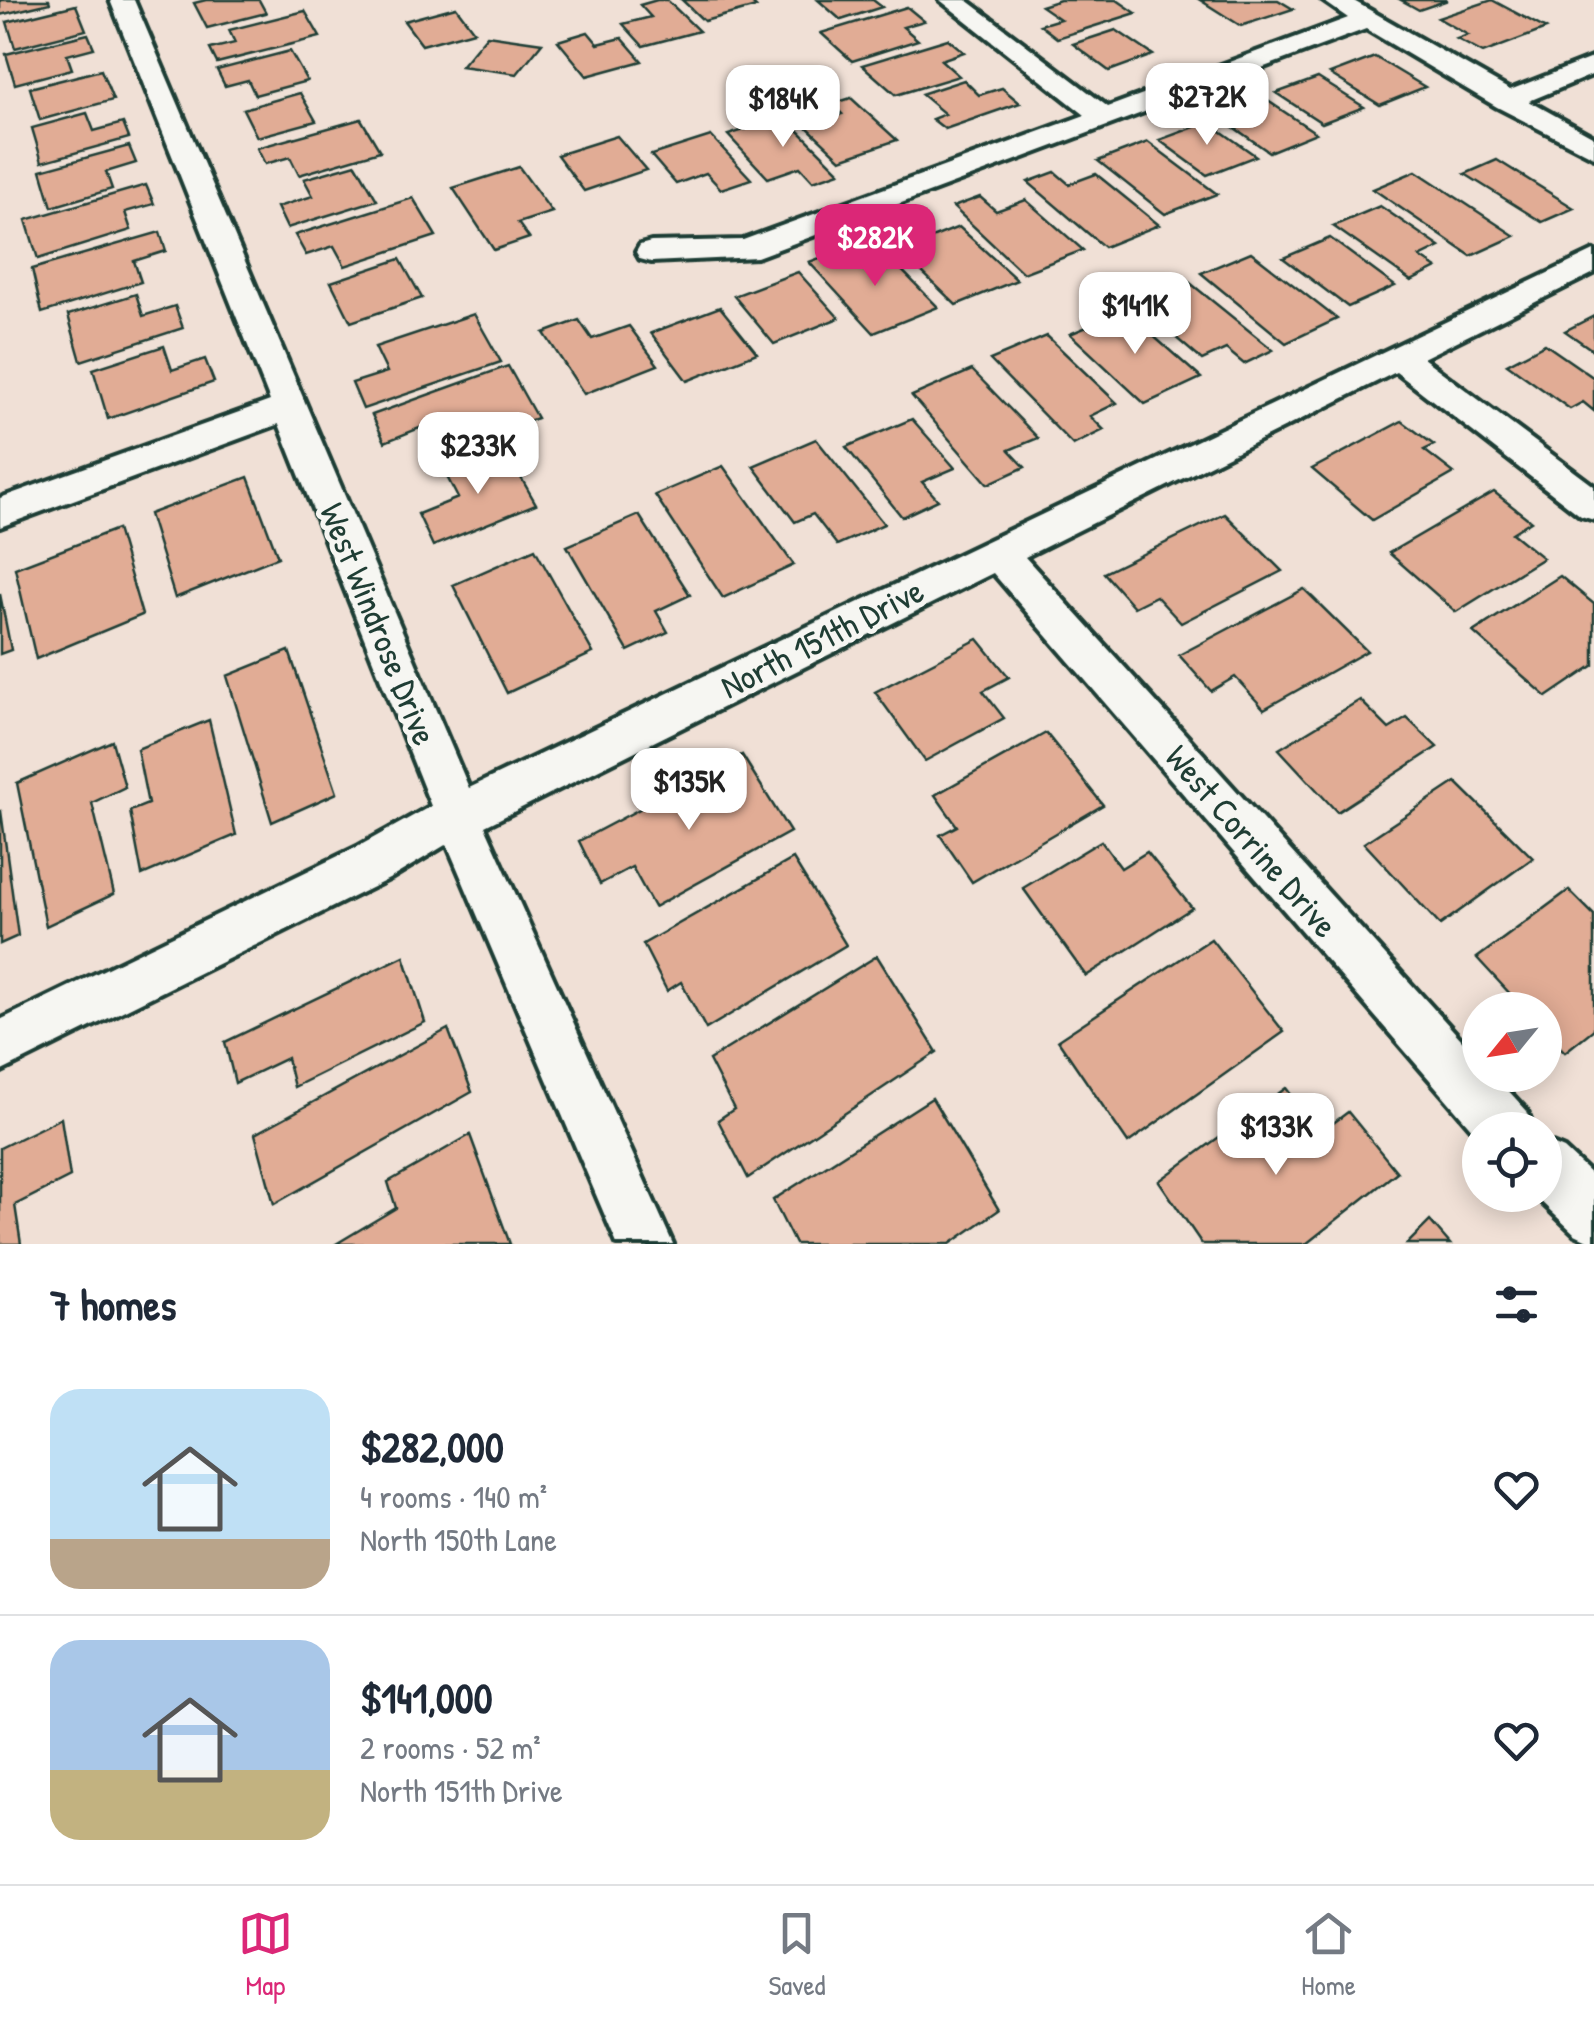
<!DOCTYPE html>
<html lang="en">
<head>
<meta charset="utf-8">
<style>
	body { margin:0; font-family:"Patrick Hand",sans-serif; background:#f6f6f7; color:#1f2937; height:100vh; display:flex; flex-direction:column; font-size:38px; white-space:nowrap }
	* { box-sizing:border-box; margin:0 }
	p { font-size:32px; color:#747a83 }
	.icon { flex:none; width:55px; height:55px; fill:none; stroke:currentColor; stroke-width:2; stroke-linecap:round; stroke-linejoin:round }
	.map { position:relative; height:1244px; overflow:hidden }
	.drawer { display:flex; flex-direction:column; background:#fff; flex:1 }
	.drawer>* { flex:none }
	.needle { width:65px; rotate:240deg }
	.buttons { position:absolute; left:1462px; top:992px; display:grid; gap:20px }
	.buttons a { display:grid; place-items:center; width:100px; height:100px; border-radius:50%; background:#fff; box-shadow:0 5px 25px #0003; font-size:50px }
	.price { position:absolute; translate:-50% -85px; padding:0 22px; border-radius:20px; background:#fff; color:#222; font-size:32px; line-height:65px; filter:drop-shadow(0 2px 5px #0008) }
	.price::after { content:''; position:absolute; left:50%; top:60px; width:30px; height:22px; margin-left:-15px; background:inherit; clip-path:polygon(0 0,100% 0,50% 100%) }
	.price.current { background:#db2777; color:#fff }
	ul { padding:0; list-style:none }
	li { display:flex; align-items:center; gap:30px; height:250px; padding:0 50px }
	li+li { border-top:2px solid #e0e1e3 }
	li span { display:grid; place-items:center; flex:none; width:280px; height:200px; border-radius:30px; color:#555 }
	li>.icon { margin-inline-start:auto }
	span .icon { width:120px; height:120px; fill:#fffc; stroke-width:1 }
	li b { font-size:42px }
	h2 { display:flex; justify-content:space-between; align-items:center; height:120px; padding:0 50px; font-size:42px }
	.tabs { display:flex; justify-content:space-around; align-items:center; height:140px; border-top:2px solid #e0e1e3; background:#fff; font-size:28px; color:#747a83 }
	.tabs a { display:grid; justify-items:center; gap:5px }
	.tabs .current { color:#db2777 }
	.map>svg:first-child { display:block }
	.building { fill:#e1ac95; stroke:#1f3d34; stroke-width:2.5 }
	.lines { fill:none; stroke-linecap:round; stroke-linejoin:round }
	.minor-casing { stroke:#1f3d34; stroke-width:8 }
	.minor { fill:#f6f6f2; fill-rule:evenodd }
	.labels { text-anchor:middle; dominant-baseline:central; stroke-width:10; stroke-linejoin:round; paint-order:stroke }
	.street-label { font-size:35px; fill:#1f3d34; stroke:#f6f6f2 }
</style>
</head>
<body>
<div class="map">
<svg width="1594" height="1244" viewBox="0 0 1594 1244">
	<rect width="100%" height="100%" fill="#f0e0d6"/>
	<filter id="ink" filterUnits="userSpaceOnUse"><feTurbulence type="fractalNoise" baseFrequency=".01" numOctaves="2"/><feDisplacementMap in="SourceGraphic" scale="20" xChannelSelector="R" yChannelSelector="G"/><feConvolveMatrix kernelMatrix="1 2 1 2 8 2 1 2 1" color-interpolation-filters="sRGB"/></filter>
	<g filter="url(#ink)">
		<g class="building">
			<path d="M 0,0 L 49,0 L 50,3 L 0,15 Z"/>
			<path d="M 206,0 L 259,0 L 266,13 L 207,28 L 194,3 Z"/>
			<path d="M 657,0 L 667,0 L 699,31 L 643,46 L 623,24 L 651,17 L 640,5 Z"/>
			<path d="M 682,0 L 749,0 L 756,7 L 704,21 Z"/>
			<path d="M 818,0 L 873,0 L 882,7 L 841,20 Z"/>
			<path d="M 1060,0 L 1117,0 L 1136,13 L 1057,38 L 1040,25 L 1060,19 L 1041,6 Z"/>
			<path d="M 1200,0 L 1278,0 L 1293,9 L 1241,26 Z"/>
			<path d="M 1401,0 L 1448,0 L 1419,10 Z"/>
			<path d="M 1492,0 L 1546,29 L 1483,53 L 1457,39 L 1468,35 L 1438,18 Z"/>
			<path d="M 76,5 L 86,30 L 15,48 L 7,22 Z"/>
			<path d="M 456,7 L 474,31 L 422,45 L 404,21 Z"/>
			<path d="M 907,7 L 924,21 L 903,27 L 918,40 L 852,61 L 821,33 Z"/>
			<path d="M 305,11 L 320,37 L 217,63 L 210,49 L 235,43 L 229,30 Z"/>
			<path d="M 1116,30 L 1153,55 L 1109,71 L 1073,44 Z"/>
			<path d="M 588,32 L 598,44 L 622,38 L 642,61 L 587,76 L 558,41 Z"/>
			<path d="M 88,34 L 94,48 L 67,55 L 72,69 L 15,84 L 6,54 Z"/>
			<path d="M 487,35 L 542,43 L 517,74 L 461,66 Z"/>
			<path d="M 948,39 L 964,52 L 941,60 L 959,76 L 896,95 L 862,65 Z"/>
			<path d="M 290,51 L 307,81 L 255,95 L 248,80 L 225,86 L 217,70 Z"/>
			<path d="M 1375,57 L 1425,87 L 1380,105 L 1330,74 Z"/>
			<path d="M 101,70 L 113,100 L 40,120 L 30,88 Z"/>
			<path d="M 1318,78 L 1364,107 L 1322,123 L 1276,93 Z"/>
			<path d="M 964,80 L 979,95 L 1002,88 L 1020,103 L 945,129 L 932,119 L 945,114 L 921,94 Z"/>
			<path d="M 300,93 L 316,121 L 257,137 L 243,109 Z"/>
			<path d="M 1256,93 L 1316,133 L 1269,152 L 1229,124 L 1252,115 L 1233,102 Z"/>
			<path d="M 851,98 L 897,140 L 841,159 L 806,126 L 842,114 L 832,104 Z"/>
			<path d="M 87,113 L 94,131 L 123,123 L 129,138 L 42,162 L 32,128 Z"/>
			<path d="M 785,117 L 840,172 L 813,181 L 800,167 L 768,178 L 728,135 Z"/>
			<path d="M 361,119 L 380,151 L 299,175 L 290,157 L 265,164 L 257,148 Z"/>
			<path d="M 1208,122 L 1256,156 L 1207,175 L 1159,140 Z"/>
			<path d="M 617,136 L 646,170 L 584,191 L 557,155 Z"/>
			<path d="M 711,136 L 751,179 L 721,189 L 706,173 L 676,184 L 651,155 Z"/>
			<path d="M 1148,142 L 1217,194 L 1165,214 L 1098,161 Z"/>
			<path d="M 129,146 L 136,163 L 106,172 L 112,189 L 52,207 L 41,170 Z"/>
			<path d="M 1497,160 L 1574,208 L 1542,222 L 1465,174 Z"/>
			<path d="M 356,164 L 377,200 L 287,228 L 277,207 L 313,196 L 304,179 Z"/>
			<path d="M 519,167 L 552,212 L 518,223 L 529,238 L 494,250 L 453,188 Z"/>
			<path d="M 1416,171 L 1515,236 L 1471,256 L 1373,189 Z"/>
			<path d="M 1055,172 L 1069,184 L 1096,174 L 1159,225 L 1104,247 L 1028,182 Z"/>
			<path d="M 146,185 L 154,204 L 125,212 L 131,230 L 38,259 L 26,220 Z"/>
			<path d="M 980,197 L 996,211 L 1026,200 L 1083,250 L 1023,273 L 953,207 Z"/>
			<path d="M 413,198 L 436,236 L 345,266 L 334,246 L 306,255 L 295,235 Z"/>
			<path d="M 1380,206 L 1440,247 L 1420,257 L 1437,268 L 1411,281 L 1333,226 Z"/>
			<path d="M 913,224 L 929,239 L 959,227 L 1017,280 L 956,305 L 884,235 Z"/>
			<path d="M 160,232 L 166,251 L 134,261 L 141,282 L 42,313 L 32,269 Z"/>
			<path d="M 1330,238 L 1395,286 L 1348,307 L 1283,258 Z"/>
			<path d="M 839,251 L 852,265 L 884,252 L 938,307 L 874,333 L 809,262 Z"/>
			<path d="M 1251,252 L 1337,319 L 1286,343 L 1201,273 Z"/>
			<path d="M 400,259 L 422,298 L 351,322 L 331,282 Z"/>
			<path d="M 798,272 L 839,318 L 774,344 L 734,296 Z"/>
			<path d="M 1184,278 L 1273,350 L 1244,364 L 1226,349 L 1202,360 L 1132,300 Z"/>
			<path d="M 136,294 L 143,316 L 175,306 L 183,328 L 81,361 L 68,315 Z"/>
			<path d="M 720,307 L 757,353 L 687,381 L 651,333 Z"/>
			<path d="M 1125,311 L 1201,378 L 1145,404 L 1070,334 Z"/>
			<path d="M 474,314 L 501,362 L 363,409 L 352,383 L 387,372 L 375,347 Z"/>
			<path d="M 1594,316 L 1594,351 L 1565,331 Z"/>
			<path d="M 579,320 L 592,339 L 629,326 L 658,365 L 584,394 L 544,333 Z"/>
			<path d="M 1047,336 L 1117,403 L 1090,416 L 1104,430 L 1073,445 L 990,360 Z"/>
			<path d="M 1545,344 L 1594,378 L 1594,411 L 1583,402 L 1570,409 L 1507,364 Z"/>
			<path d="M 164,346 L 172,370 L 205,359 L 214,382 L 108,419 L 93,369 Z"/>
			<path d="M 508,366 L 537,418 L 437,454 L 422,427 L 385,442 L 372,415 Z"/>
			<path d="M 972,370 L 1038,438 L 1009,450 L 1025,467 L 988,484 L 912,396 Z"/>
			<path d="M 912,419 L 955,468 L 922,482 L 938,500 L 902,517 L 846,447 Z"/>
			<path d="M 1402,421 L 1434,445 L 1424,450 L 1454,473 L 1372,520 L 1312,469 Z"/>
			<path d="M 816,439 L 884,524 L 837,545 L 813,514 L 795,522 L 753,466 Z"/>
			<path d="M 504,448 L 536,504 L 433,546 L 418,514 L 458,498 L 444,471 Z"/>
			<path d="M 723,466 L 794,565 L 723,598 L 655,495 Z"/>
			<path d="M 248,477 L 278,557 L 175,598 L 149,514 Z"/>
			<path d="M 1494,492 L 1531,521 L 1512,533 L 1543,558 L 1456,612 L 1389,553 Z"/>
			<path d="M 1225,514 L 1282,571 L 1181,623 L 1156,596 L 1134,607 L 1104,573 Z"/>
			<path d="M 639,515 L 690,595 L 656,611 L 668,632 L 628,651 L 567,546 Z"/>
			<path d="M 117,529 L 142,615 L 36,659 L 15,568 Z"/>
			<path d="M 535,549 L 593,653 L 507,693 L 453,585 Z"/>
			<path d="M 1560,576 L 1594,604 L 1594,665 L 1547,697 L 1473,632 Z"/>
			<path d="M 1304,589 L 1367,651 L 1264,709 L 1235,677 L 1211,691 L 1179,655 Z"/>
			<path d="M 0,594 L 11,650 L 0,654 Z"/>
			<path d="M 978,639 L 1009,677 L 983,691 L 1004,718 L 925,761 L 875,692 Z"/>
			<path d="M 289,651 L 337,793 L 272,822 L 227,676 Z"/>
			<path d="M 1360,700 L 1389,729 L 1407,718 L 1437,747 L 1337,812 L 1279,749 Z"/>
			<path d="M 209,720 L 236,835 L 142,875 L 130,811 L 148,804 L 137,749 Z"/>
			<path d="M 1046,733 L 1103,805 L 972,882 L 940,835 L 957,826 L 935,795 Z"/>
			<path d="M 112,741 L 125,787 L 92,803 L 114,894 L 46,926 L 17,783 Z"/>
			<path d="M 742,755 L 790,832 L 654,907 L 632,867 L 600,884 L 579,841 Z"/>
			<path d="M 1456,782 L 1533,858 L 1440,925 L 1364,843 Z"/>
			<path d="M 1,811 L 18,936 L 0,944 L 0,811 Z"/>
			<path d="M 1101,841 L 1121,868 L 1147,852 L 1192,908 L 1086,976 L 1023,888 Z"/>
			<path d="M 793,859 L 846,945 L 706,1029 L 681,982 L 667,991 L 643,944 Z"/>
			<path d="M 1569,890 L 1594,915 L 1594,1029 L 1565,1052 L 1545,1031 L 1545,1010 L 1525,1010 L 1477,958 Z"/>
			<path d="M 1211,939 L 1284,1032 L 1128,1143 L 1058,1040 Z"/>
			<path d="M 404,956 L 425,1022 L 294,1087 L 287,1058 L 235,1083 L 225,1042 Z"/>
			<path d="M 877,956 L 937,1052 L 748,1178 L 718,1120 L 734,1109 L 709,1060 Z"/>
			<path d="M 448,1029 L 472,1092 L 274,1204 L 255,1134 Z"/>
			<path d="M 1286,1088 L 1320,1133 L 1348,1112 L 1397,1172 L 1306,1244 L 1202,1244 L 1159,1181 Z"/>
			<path d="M 932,1098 L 999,1210 L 950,1244 L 795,1244 L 773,1200 Z"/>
			<path d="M 61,1118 L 70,1177 L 15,1205 L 21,1244 L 0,1244 L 0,1148 Z"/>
			<path d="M 470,1135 L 510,1244 L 336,1244 L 396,1208 L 388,1182 Z"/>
			<path d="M 1430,1221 L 1450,1244 L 1407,1244 Z"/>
		</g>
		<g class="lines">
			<g class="minor-casing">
				<g id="minor">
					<path d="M 110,0 L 134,0 L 469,788 L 1594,251 L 1594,273 L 1423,358 L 1594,486 L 1594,520 L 1581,516 L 1396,372 L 1025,557 L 1480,1060 L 1480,1075 L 1494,1075 L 1527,1111 L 1534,1130 L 1480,1130 L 1480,1138 L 993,573 L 485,826 L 673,1244 L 617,1244 L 447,844 L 391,878 L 0,1072 L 0,1020 L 359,846 L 431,806 L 279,424 L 0,527 L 0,498 L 270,401 Z"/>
					<path d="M 940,0 L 967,0 L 1108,107 L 1348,18 L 1322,0 L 1352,0 L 1510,90 L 1594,57 L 1594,74 L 1529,101 L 1594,137 L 1594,157 L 1497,107 L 1366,29 L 757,257 L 651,262 L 640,259 L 636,252 L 640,245 L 651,242 L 743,240 L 1085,115 Z"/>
					<path d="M 1545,1141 L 1564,1149 L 1594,1177 L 1594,1243 L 1575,1234 L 1534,1195 L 1545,1195 Z"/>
				</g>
			</g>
			<use href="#minor" class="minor"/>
		</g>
	</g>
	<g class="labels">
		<g class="street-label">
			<text transform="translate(379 624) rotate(68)">West Windrose Drive</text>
			<text transform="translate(822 638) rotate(-27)">North 151th Drive</text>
			<text transform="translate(1252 841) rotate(49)">West Corrine Drive</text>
		</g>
	</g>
</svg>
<div class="buttons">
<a><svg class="needle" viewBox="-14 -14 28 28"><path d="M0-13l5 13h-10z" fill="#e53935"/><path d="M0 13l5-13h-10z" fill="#747a83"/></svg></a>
<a><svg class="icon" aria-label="locate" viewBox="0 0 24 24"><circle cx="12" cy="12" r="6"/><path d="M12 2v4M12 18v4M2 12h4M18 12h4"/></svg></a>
</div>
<b class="price" style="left:1207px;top:148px">$272K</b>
<b class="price" style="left:783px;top:150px">$184K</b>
<b class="price current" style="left:875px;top:289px">$282K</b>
<b class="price" style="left:1135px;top:357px">$141K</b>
<b class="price" style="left:478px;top:497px">$233K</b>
<b class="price" style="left:689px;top:833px">$135K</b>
<b class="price" style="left:1276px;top:1178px">$133K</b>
</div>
<section class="drawer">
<h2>7 homes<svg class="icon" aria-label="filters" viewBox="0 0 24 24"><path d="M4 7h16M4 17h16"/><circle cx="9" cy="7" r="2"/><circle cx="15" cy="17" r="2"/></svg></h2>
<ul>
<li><span style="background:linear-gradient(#bfe0f5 75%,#b9a48a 0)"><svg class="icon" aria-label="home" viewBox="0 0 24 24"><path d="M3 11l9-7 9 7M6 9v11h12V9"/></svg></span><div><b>$282,000</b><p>4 rooms · 140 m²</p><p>North 150th Lane</p></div><svg class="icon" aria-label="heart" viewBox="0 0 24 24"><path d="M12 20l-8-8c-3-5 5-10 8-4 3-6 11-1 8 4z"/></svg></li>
<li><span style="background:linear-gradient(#a9c7e8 65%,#c2b280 0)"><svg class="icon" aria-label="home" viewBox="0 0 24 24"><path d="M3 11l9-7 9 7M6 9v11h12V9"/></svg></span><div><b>$141,000</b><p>2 rooms · 52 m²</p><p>North 151th Drive</p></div><svg class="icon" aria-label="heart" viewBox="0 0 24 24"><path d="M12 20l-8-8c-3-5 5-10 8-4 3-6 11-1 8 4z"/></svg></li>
</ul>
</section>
<nav class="tabs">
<a class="current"><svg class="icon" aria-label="map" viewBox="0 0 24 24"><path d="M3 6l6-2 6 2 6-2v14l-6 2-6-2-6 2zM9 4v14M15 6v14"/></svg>Map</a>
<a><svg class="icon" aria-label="saved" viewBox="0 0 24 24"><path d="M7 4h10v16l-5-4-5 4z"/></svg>Saved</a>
<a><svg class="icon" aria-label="home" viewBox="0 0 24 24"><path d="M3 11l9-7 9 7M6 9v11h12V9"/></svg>Home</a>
</nav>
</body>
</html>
